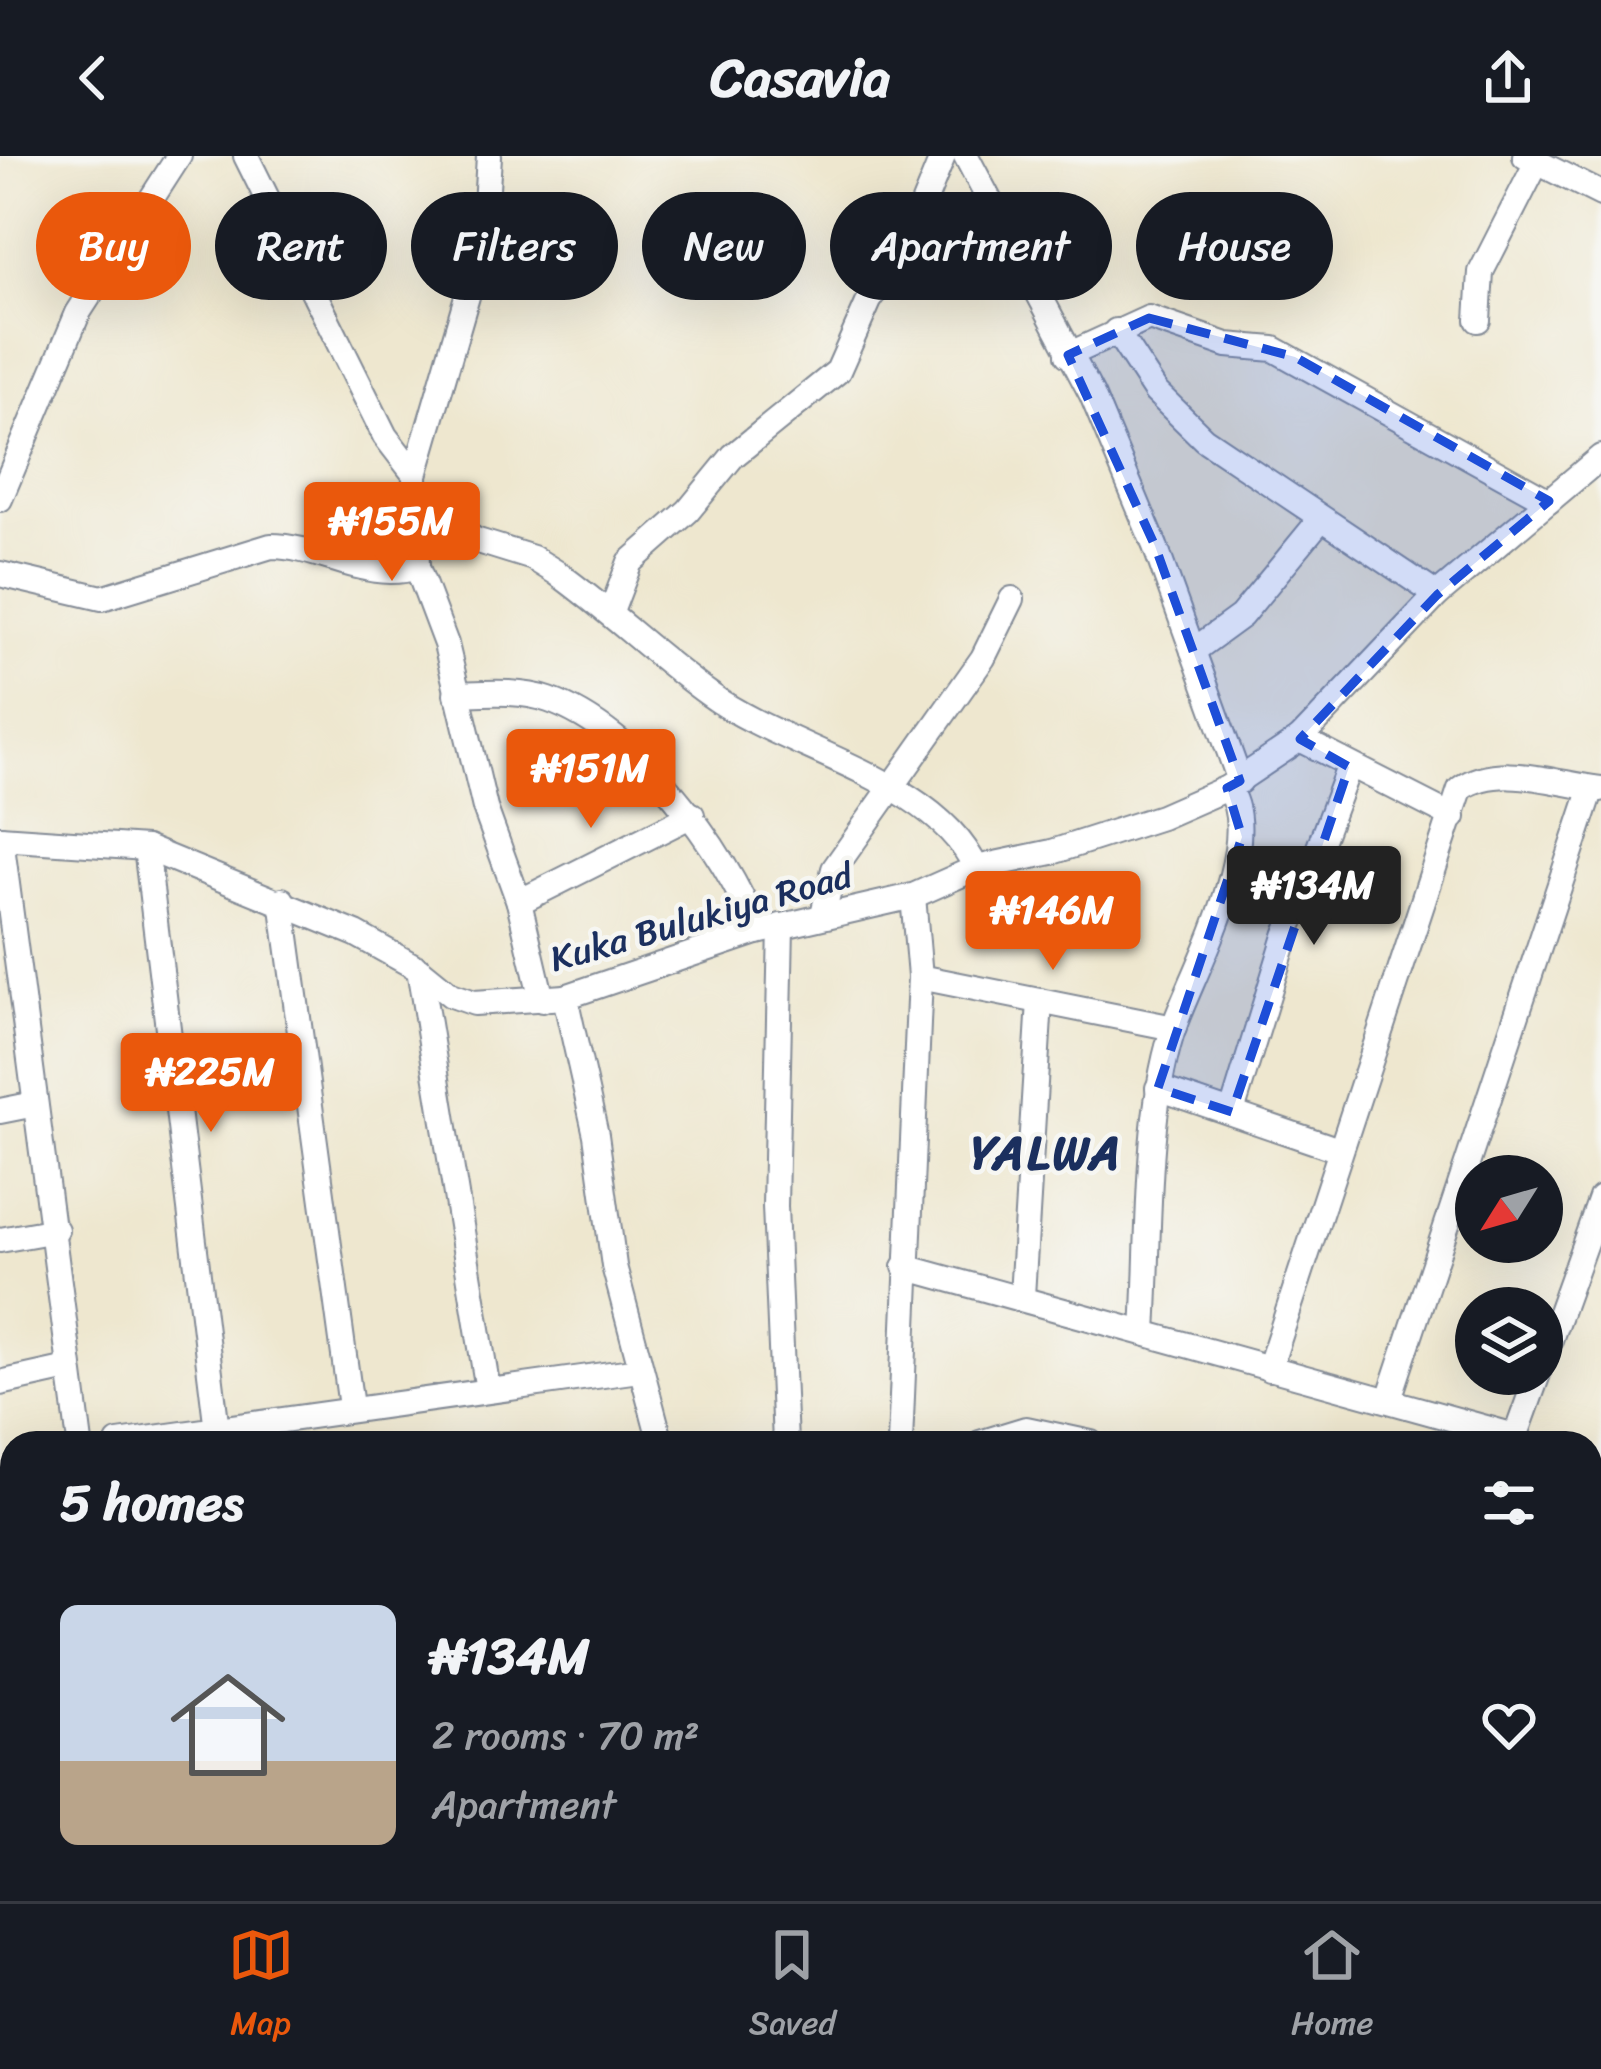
<!DOCTYPE html>
<html lang="en">
<head>
<meta charset="utf-8">
<style>
	body { margin:0; font-family:Sriracha,sans-serif; background:#242831; color:#f1f3f6; height:100vh; display:flex; flex-direction:column; font-size:45px; white-space:nowrap }
	* { box-sizing:border-box; margin:0 }
	p { font-size:39px; color:#9ea1a6 }
	.icon { flex:none; width:66px; height:66px; fill:none; stroke:currentColor; stroke-width:2; stroke-linecap:round; stroke-linejoin:round }
	.map { position:relative; flex:1; overflow:hidden }
	.side { position:absolute; left:0px; top:1275px; width:1602px; height:471px; display:flex; flex-direction:column; background:#171b24; border-radius:36px 36px 0 0; box-shadow:0 12px 48px #0002 }
	.side>* { flex:none }
	.hud { position:absolute; left:36px; top:36px; width:1530px; height:108px; display:flex; gap:24px }
	.needle { width:78px; rotate:233deg }
	.tools { position:absolute; left:1455px; top:999px; display:grid; gap:24px }
	.tools a { display:grid; place-items:center; width:108px; height:108px; border-radius:50%; background:#171b24; box-shadow:0 12px 48px #0002; font-size:60px }
	.price { position:absolute; translate:-50% -102px; padding:0 27px; border-radius:12px; background:#ea580c; color:#fff; font-size:39px; line-height:78px; filter:drop-shadow(0 3px 6px #0008) }
	.price::after { content:''; position:absolute; left:50%; top:72px; width:36px; height:27px; margin-left:-18px; background:inherit; clip-path:polygon(0 0,100% 0,50% 100%) }
	.price.active { background:#222; color:#fff }
	ul { padding:0; list-style:none }
	li { display:flex; align-items:center; gap:36px; height:300px; padding:0 60px }
	li span { display:grid; place-items:center; flex:none; width:336px; height:240px; border-radius:18px; color:#555 }
	li>.icon { margin-inline-start:auto }
	span .icon { width:144px; height:144px; fill:#fffc; stroke-width:1 }
	li b { font-size:51px }
	h2 { display:flex; justify-content:space-between; align-items:center; height:144px; padding:0 60px; font-size:51px }
	.tag { padding:0 42px; border-radius:54px; background:#171b24; box-shadow:0 12px 48px #0002; font-size:42px; line-height:108px }
	.tag.active { background:#ea580c; color:#fff }
	header { display:flex; justify-content:space-between; align-items:center; height:156px; padding:0 60px; background:#171b24; font-size:54px; font-weight:700 }
	.dock { display:flex; justify-content:space-around; align-items:center; height:168px; border-top:3px solid #363941; background:#171b24; font-size:33px; color:#9ea1a6 }
	.dock a { display:grid; justify-items:center; gap:6px }
	.dock .active { color:#ea580c }
	.map>svg:first-child { display:block }
	.lines { fill:none; stroke-linecap:round; stroke-linejoin:round }
	.minor-casing { stroke:#848b96; stroke-width:28 }
	.minor { stroke:#fff; stroke-width:24 }
	.marked { fill:#1d4ed8; fill-opacity:0.2; stroke:#1d4ed8; stroke-width:9; stroke-dasharray:24 15; stroke-linejoin:round }
	.labels { text-anchor:middle; dominant-baseline:central; stroke-width:9; stroke-linejoin:round; paint-order:stroke }
	.street-label { font-size:36px; fill:#1b2f5e; stroke:#f6f6f2 }
	.district-label { font-size:48px; font-weight:bold; letter-spacing:3px; fill:#1b2f5e; stroke:#f6f6f2 }
</style>
</head>
<body>
<header><svg class="icon" aria-label="back" viewBox="0 0 24 24"><path d="M15 5l-7 7 7 7"/></svg>Casavia<svg class="icon" aria-label="share" viewBox="0 0 24 24"><path d="M12 15V3M7 8l5-5 5 5M5 13v7h14v-7"/></svg></header>
<div class="map">
<svg width="1601" height="1745" viewBox="0 0 1601 1745">
	<rect width="100%" height="100%" fill="#f6f6f2"/>
	<filter id="ink" filterUnits="userSpaceOnUse"><feTurbulence type="fractalNoise" baseFrequency=".00833" numOctaves="2"/><feDisplacementMap in="SourceGraphic" scale="24" xChannelSelector="R" yChannelSelector="G"/><feConvolveMatrix kernelMatrix="1 2 1 2 8 2 1 2 1" color-interpolation-filters="sRGB"/></filter>
	<filter id="wash" filterUnits="userSpaceOnUse"><feTurbulence type="fractalNoise" baseFrequency=".004" numOctaves="4" result="noise"/><feDisplacementMap in="SourceGraphic" scale="48" xChannelSelector="R" yChannelSelector="G"/><feGaussianBlur stdDeviation="2.7" result="paint"/><feColorMatrix in="noise" values="0 0 0 0 0 0 0 0 0 0 0 0 0 0 0 0 0 1.4 0 .05"/><feComposite in="paint" operator="in"/></filter>
	<g filter="url(#wash)">
		<rect width="100%" height="100%" fill="#eee7cf"/>
	</g>
	<g filter="url(#ink)">
		<g class="lines">
			<g class="minor-casing">
				<g id="minor">
					<path d="M 246,0 L 385,280 L 415,319"/>
					<path d="M 489,0 L 484,82 L 415,319 L 417,411 L 446,488 L 485,652 L 519,746 L 542,844"/>
					<path d="M 966,0 L 1092,239 L 1155,390 L 1240,625"/>
					<path d="M 1525,0 L 1601,38"/>
					<path d="M 1478,164 L 1481,116 L 1537,6"/>
					<path d="M 1116,175 L 1156,236 L 1204,283 L 1437,439"/>
					<path d="M 1068,199 L 1149,162 L 1227,189 L 1274,193 L 1549,345"/>
					<path d="M 0,343 L 78,157 L 179,0"/>
					<path d="M 415,344 L 475,384 L 533,402 L 557,417 C 610,455 656,500 709,538 C 785,594 935,622 976,712"/>
					<path d="M 0,418 L 102,442 L 271,390 C 321,390 368,427 417,411"/>
					<path d="M 611,456 L 630,406 L 688,355 L 733,300 L 838,215 L 869,145 L 911,78 L 943,0"/>
					<path d="M 1193,495 L 1241,460 L 1320,364"/>
					<path d="M 456,538 C 487,537 519,534 549,544 C 637,575 725,692 757,776"/>
					<path d="M 1300,583 L 1453,661"/>
					<path d="M 0,682 L 146,692 L 356,778 L 419,813 L 451,839 L 474,847 L 565,841 L 757,776 L 913,740 L 976,712 L 1052,696 L 1161,661 L 1227,632 L 1300,583 L 1437,439 L 1601,301"/>
					<path d="M 1,682 L 80,1287"/>
					<path d="M 146,692 L 217,1274"/>
					<path d="M 282,744 L 351,1251"/>
					<path d="M 519,746 L 692,659"/>
					<path d="M 823,758 L 834,713 L 983,502 L 1012,443"/>
					<path d="M 781,770 L 775,1050 L 785,1287"/>
					<path d="M 419,813 L 488,1234"/>
					<path d="M 920,821 L 1174,872"/>
					<path d="M 565,841 L 596,979 L 614,1110 L 661,1287"/>
					<path d="M 1158,932 L 1339,994"/>
					<path d="M 0,955 L 35,948"/>
					<path d="M 1232,956 L 1286,780 L 1349,611"/>
					<path d="M 0,1084 L 56,1074"/>
					<path d="M 905,1111 L 1515,1280"/>
					<path d="M 1022,1140 L 1040,845"/>
					<path d="M 1144,1175 C 1150,1081 1144,952 1176,865 C 1196,811 1266,682 1227,632"/>
					<path d="M 1542,1206 L 1601,1042"/>
					<path d="M 1269,1213 L 1460,633 C 1498,605 1556,628 1601,633"/>
					<path d="M 0,1227 L 68,1212"/>
					<path d="M 1389,1243 L 1592,632"/>
					<path d="M 118,1287 L 639,1214"/>
					<path d="M 900,1287 L 920,821 L 913,740"/>
					<path d="M 980,1287 L 1026,1273 L 1091,1287"/>
					<path d="M 1513,1287 L 1538,1218"/>
					<path d="M 0,1354 L 12,1352"/>
					<path d="M 0,1493 L 12,1490"/>
					<path d="M 1601,1502 L 1594,1652 L 1601,1698"/>
					<path d="M 0,1606 L 12,1626"/>
					<path d="M 74,1734 L 75,1745"/>
					<path d="M 185,1734 L 189,1745"/>
					<path d="M 745,1734 L 746,1745"/>
					<path d="M 1468,1734 L 1468,1745"/>
				</g>
			</g>
			<use href="#minor" class="minor"/>
		</g>
	</g>
	<path class="marked" d="M 1149,162 L 1295,201 L 1549,345 L 1437,439 L 1300,583 L 1349,611 L 1232,956 L 1158,932 L 1242,681 L 1227,632 L 1240,625 L 1155,390 L 1068,199 Z"/>
	<g class="labels">
		<g class="street-label">
			<text transform="translate(701 761) rotate(-16)">Kuka Bulukiya Road</text>
		</g>
		<g class="district-label">
			<text x="1047" y="996">YALWA</text>
		</g>
	</g>
</svg>
<div class="tools">
<a><svg class="needle" viewBox="-14 -14 28 28"><path d="M0-13l5 13h-10z" fill="#e53935"/><path d="M0 13l5-13h-10z" fill="#9ea1a6"/></svg></a>
<a><svg class="icon" aria-label="layers" viewBox="0 0 24 24"><path d="M12 4l9 5-9 5-9-5zM3 14l9 5 9-5"/></svg></a>
</div>
<b class="price" style="left:392px;top:428px">₦155M</b>
<b class="price" style="left:591px;top:675px">₦151M</b>
<b class="price active" style="left:1314px;top:792px">₦134M</b>
<b class="price" style="left:1053px;top:817px">₦146M</b>
<b class="price" style="left:211px;top:979px">₦225M</b>
<div class="hud">
<a class="tag active">Buy</a>
<a class="tag">Rent</a>
<a class="tag">Filters</a>
<a class="tag">New</a>
<a class="tag">Apartment</a>
<a class="tag">House</a>
</div>
<section class="side">
<h2>5 homes<svg class="icon" aria-label="filters" viewBox="0 0 24 24"><path d="M4 7h16M4 17h16"/><circle cx="9" cy="7" r="2"/><circle cx="15" cy="17" r="2"/></svg></h2>
<ul>
<li><span style="background:linear-gradient(#c9d6e8 65%,#b9a48a 0)"><svg class="icon" aria-label="home" viewBox="0 0 24 24"><path d="M3 11l9-7 9 7M6 9v11h12V9"/></svg></span><div><b>₦134M</b><p>2 rooms · 70 m²</p><p>Apartment</p></div><svg class="icon" aria-label="heart" viewBox="0 0 24 24"><path d="M12 20l-8-8c-3-5 5-10 8-4 3-6 11-1 8 4z"/></svg></li>
</ul>
</section>
</div>
<nav class="dock">
<a class="active"><svg class="icon" aria-label="map" viewBox="0 0 24 24"><path d="M3 6l6-2 6 2 6-2v14l-6 2-6-2-6 2zM9 4v14M15 6v14"/></svg>Map</a>
<a><svg class="icon" aria-label="saved" viewBox="0 0 24 24"><path d="M7 4h10v16l-5-4-5 4z"/></svg>Saved</a>
<a><svg class="icon" aria-label="home" viewBox="0 0 24 24"><path d="M3 11l9-7 9 7M6 9v11h12V9"/></svg>Home</a>
</nav>
</body>
</html>
